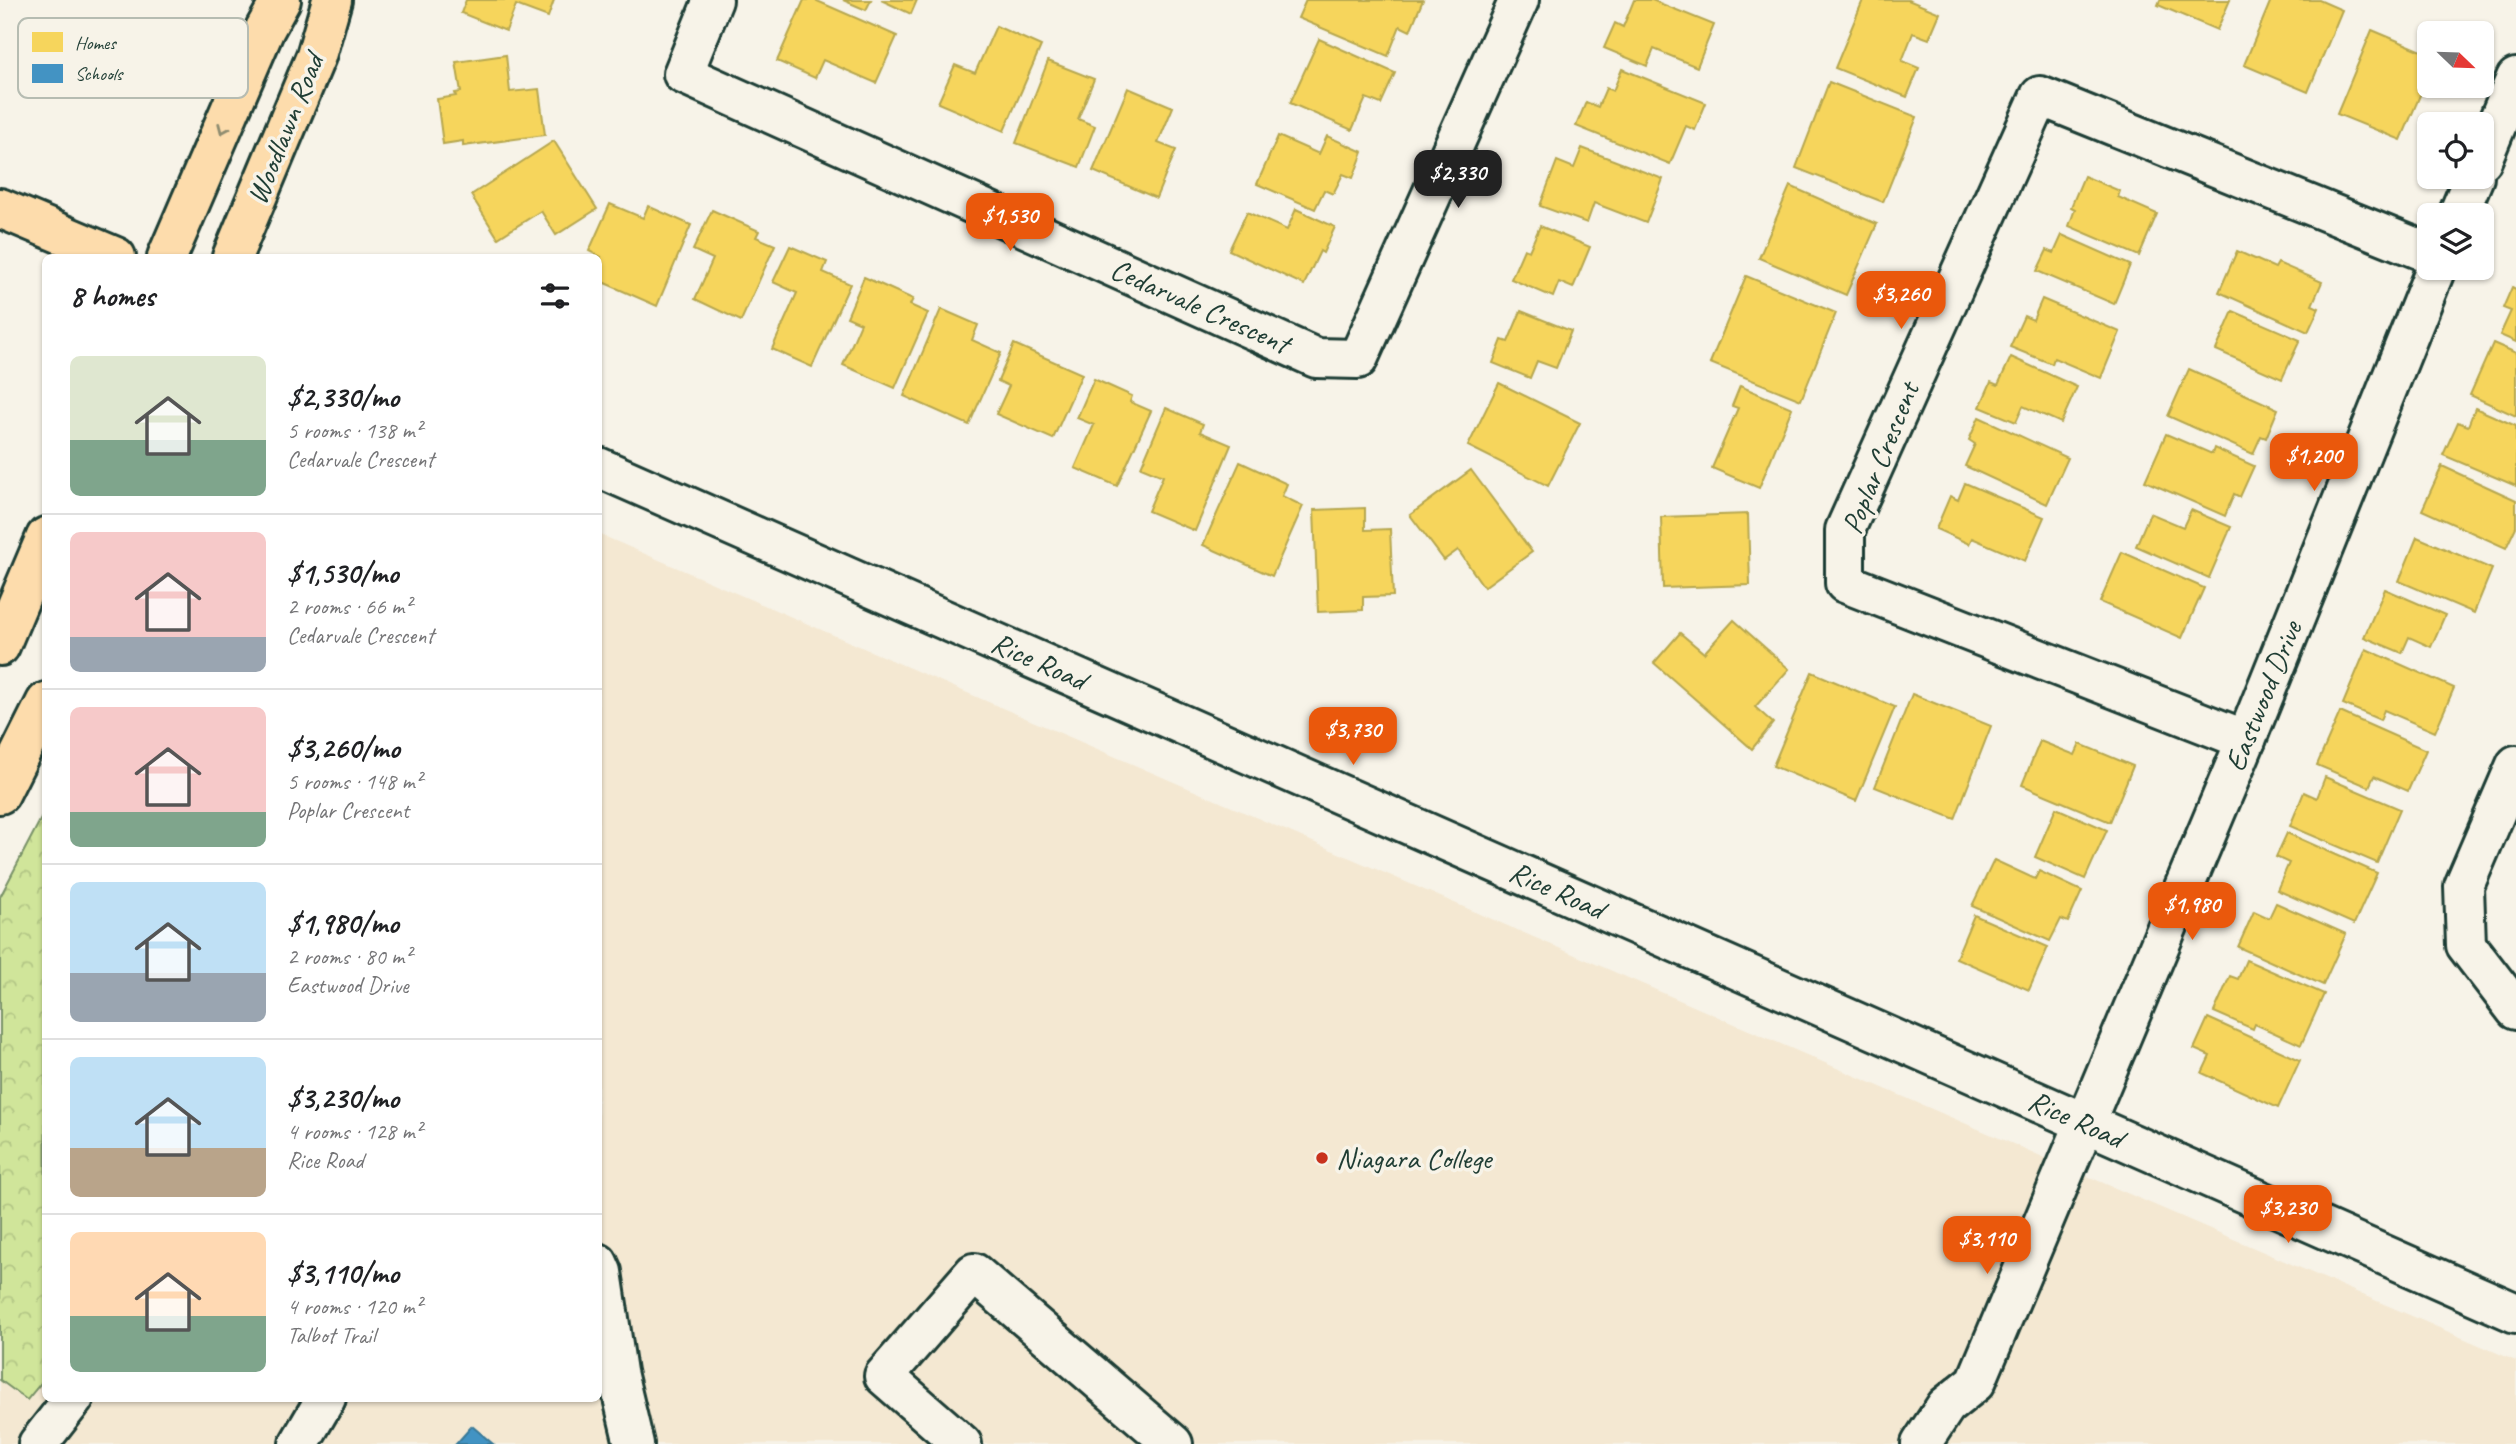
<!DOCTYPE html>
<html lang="en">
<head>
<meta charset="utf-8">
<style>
	body { margin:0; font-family:Caveat,sans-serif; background:#f6f6f6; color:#202124; height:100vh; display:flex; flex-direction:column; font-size:26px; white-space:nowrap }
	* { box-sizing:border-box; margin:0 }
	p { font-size:23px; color:#757577 }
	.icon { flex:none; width:38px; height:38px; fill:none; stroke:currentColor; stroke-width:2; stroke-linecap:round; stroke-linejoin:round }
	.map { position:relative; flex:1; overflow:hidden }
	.drawer { position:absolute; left:42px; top:254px; width:560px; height:1148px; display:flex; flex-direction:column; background:#fff; border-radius:10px; box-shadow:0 2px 5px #0004 }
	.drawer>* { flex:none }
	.needle { width:46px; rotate:113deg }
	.buttons { position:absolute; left:2417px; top:21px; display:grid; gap:14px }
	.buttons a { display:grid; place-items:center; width:77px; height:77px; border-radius:10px; background:#fff; box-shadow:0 2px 5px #0004; font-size:35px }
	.price { position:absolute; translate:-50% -60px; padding:0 16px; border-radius:14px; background:#ea580c; color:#fff; font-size:23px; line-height:46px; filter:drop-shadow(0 2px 4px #0008) }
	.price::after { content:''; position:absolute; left:50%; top:42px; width:21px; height:16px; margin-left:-10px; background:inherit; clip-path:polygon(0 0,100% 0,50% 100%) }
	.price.current { background:#222; color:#fff }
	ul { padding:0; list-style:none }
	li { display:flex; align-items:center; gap:21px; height:175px; padding:0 28px }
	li+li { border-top:2px solid #e0e0e0 }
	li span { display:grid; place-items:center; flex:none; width:196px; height:140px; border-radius:10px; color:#555 }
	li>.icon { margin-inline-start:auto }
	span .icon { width:84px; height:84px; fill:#fffc; stroke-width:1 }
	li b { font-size:30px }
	h2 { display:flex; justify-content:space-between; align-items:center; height:84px; padding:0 28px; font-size:30px }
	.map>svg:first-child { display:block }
	.built { fill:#f4e8d2 }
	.forest { fill:url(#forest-crowns); stroke:#789167; stroke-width:2 }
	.homes { fill:#f6d55c; stroke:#b6a750; stroke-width:2 }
	.schools { fill:#4393c3; stroke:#387998; stroke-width:2 }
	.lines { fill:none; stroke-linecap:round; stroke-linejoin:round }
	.minor-casing { stroke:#1f3d34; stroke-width:44 }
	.major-casing { stroke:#1f3d34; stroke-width:44 }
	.minor { stroke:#f7f3e8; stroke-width:38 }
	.major { stroke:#fddcac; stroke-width:38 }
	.oneway { stroke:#8e8c70 }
	.poi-dot { fill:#c8321e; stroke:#f7f3e8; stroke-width:2.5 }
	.labels { text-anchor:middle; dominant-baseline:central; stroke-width:7; stroke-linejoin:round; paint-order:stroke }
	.street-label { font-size:30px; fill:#1f3d34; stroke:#f7f3e8 }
	.poi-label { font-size:30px; fill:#1f3d34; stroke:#f7f3e8; text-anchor:start }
	.key { fill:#f7f3e8; stroke:#b6bcb2; stroke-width:2 }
	.key-label { font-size:19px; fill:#1f3d34 }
</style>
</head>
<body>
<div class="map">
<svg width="2516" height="1444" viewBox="0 0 2516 1444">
	<defs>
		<pattern id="forest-crowns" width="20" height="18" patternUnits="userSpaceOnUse" patternTransform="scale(1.75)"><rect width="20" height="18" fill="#d0e59a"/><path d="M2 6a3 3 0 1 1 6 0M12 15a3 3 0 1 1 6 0" fill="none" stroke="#b2c585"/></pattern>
	</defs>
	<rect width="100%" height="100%" fill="#f7f3e8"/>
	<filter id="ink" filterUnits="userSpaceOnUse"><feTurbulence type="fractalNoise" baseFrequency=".0143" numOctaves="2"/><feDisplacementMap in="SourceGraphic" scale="14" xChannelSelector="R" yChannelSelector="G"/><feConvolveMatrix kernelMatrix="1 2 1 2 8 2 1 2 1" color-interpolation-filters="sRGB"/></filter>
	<g filter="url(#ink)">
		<path class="built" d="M 599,534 L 2516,1361 L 2516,1444 L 0,1444 L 0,955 L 45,847 L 46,1398 L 598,1398 Z"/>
		<path class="forest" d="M 45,811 L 46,1377 L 27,1400 L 0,1380 L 0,897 Z"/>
		<g class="homes">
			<path d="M 466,0 L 554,0 L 548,17 L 516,5 L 506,31 L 461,13 Z"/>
			<path d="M 804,0 L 815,0 L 897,36 L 876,83 L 823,60 L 815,78 L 777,61 Z"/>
			<path d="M 843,0 L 871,0 L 866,10 Z"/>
			<path d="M 881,0 L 917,0 L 911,14 Z"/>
			<path d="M 1306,0 L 1423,0 L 1410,31 L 1400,26 L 1388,56 L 1298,18 Z"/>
			<path d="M 1634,0 L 1652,0 L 1714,25 L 1697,67 L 1654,49 L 1647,66 L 1604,48 L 1615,23 L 1623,27 Z"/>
			<path d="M 1863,0 L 1908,0 L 1940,13 L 1929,39 L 1913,33 L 1902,61 L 1919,68 L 1907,97 L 1835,68 Z"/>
			<path d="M 2160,0 L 2230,0 L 2217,30 L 2158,5 Z"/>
			<path d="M 2271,0 L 2319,0 L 2342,10 L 2308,92 L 2244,65 Z"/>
			<path d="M 996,26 L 1041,46 L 1004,131 L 938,103 L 955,65 L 975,73 Z"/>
			<path d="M 2372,30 L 2429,54 L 2429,74 L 2401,140 L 2337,114 Z"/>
			<path d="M 1319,39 L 1395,73 L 1381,104 L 1366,98 L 1352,130 L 1290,103 Z"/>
			<path d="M 506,55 L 510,92 L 539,89 L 545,135 L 463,146 L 463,141 L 443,144 L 437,99 L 456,96 L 455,93 L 461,92 L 456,62 Z"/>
			<path d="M 1048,61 L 1094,79 L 1078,119 L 1095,126 L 1079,167 L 1016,143 Z"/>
			<path d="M 1622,69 L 1706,103 L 1695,130 L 1686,126 L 1670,164 L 1576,126 L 1586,102 L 1598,107 L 1606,88 L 1613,91 Z"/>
			<path d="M 1829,82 L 1917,117 L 1883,202 L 1796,168 Z"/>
			<path d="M 1128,88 L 1173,107 L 1158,143 L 1176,150 L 1156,198 L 1093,171 Z"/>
			<path d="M 1278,136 L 1319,154 L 1327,136 L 1363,152 L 1353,178 L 1343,174 L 1333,194 L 1324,190 L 1315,209 L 1257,184 Z"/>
			<path d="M 554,141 L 597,209 L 556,235 L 541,211 L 498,238 L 471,195 Z"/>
			<path d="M 1582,148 L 1663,179 L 1646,223 L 1594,203 L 1587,223 L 1540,206 L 1557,161 L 1574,168 Z"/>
			<path d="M 2084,176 L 2120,191 L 2118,197 L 2157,214 L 2139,256 L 2069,226 L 2075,209 L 2071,207 Z"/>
			<path d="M 1790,186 L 1877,224 L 1846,295 L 1759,258 Z"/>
			<path d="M 610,204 L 643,218 L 648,206 L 691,225 L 657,306 L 598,280 L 598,263 L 601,257 L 589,251 Z"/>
			<path d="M 1296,209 L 1335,227 L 1323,253 L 1320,251 L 1304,285 L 1229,250 L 1247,212 L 1287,230 Z"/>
			<path d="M 712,210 L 759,231 L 756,237 L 775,245 L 741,321 L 695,299 L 713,259 L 693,250 Z"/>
			<path d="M 1540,226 L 1590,247 L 1573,288 L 1559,282 L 1553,297 L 1511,279 L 1524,249 L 1529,251 Z"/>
			<path d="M 2062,235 L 2130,265 L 2114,304 L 2037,271 L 2047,250 L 2054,253 Z"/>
			<path d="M 790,246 L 827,262 L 823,272 L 850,284 L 812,367 L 772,349 L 797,293 L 773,282 Z"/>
			<path d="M 2237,251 L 2275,268 L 2278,263 L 2322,282 L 2312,305 L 2319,308 L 2308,332 L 2219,292 Z"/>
			<path d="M 1746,276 L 1836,313 L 1801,400 L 1710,363 Z"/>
			<path d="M 864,277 L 913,299 L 910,305 L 928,313 L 895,388 L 843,365 L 861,323 L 847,317 Z"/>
			<path d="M 2512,287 L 2516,289 L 2516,342 L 2500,335 L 2511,311 L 2503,308 Z"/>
			<path d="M 2042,299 L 2120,332 L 2101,378 L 2054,358 L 2052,364 L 2010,347 L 2024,316 L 2033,320 Z"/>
			<path d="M 941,309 L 978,325 L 972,340 L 1001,353 L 969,425 L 904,396 Z"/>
			<path d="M 1521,311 L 1571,331 L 1556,368 L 1537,361 L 1530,378 L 1493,363 L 1502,340 L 1508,342 Z"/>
			<path d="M 2233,311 L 2300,340 L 2282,379 L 2216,350 Z"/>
			<path d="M 2493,343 L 2516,353 L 2516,416 L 2470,395 Z"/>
			<path d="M 1014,344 L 1082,374 L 1053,439 L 996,414 L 1009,386 L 998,381 Z"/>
			<path d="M 2011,357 L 2077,387 L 2061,423 L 2023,406 L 2016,422 L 1980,407 L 1991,382 L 1998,385 Z"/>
			<path d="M 2189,369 L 2278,409 L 2266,438 L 2261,436 L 2253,454 L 2168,416 Z"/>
			<path d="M 1094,379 L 1132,396 L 1130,402 L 1151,411 L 1117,486 L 1075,468 L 1094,425 L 1077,418 Z"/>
			<path d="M 1499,383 L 1580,423 L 1548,486 L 1468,446 Z"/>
			<path d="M 1740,386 L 1792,408 L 1759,488 L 1712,468 L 1738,408 L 1732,406 Z"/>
			<path d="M 1166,408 L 1203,424 L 1200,432 L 1231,445 L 1195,531 L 1148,511 L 1163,476 L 1141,467 Z"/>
			<path d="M 2475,408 L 2516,426 L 2516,486 L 2443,455 L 2458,422 L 2468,426 Z"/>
			<path d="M 1979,417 L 2068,458 L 2047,504 L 1965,466 L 1975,444 L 1969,440 Z"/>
			<path d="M 2166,434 L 2212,454 L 2214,448 L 2254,466 L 2240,497 L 2234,494 L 2225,516 L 2145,481 Z"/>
			<path d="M 1240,462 L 1287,484 L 1282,496 L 1303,506 L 1272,576 L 1203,545 Z"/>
			<path d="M 2442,466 L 2516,500 L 2516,527 L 2506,548 L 2422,510 Z"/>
			<path d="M 1471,470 L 1532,552 L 1484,587 L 1458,550 L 1444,560 L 1410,515 Z"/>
			<path d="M 1965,483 L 2044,517 L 2025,561 L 1972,538 L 1969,544 L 1936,529 L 1950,496 L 1958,500 Z"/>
			<path d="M 1365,508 L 1365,530 L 1390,529 L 1393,596 L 1363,597 L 1363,610 L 1318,612 L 1314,510 Z"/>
			<path d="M 2191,510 L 2231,527 L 2209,578 L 2136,546 L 2150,513 L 2183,527 Z"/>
			<path d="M 1748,514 L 1750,585 L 1663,588 L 1661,517 Z"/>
			<path d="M 2417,537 L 2492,569 L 2474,613 L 2399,581 Z"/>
			<path d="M 2122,552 L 2204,588 L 2182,638 L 2100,602 Z"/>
			<path d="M 2385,589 L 2445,615 L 2431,647 L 2409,637 L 2402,653 L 2364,637 Z"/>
			<path d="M 1734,620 L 1789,669 L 1755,707 L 1773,723 L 1752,749 L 1654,663 L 1680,633 L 1704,653 Z"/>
			<path d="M 2366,649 L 2454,688 L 2435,732 L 2384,710 L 2380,720 L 2343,704 Z"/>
			<path d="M 1812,672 L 1895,707 L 1856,801 L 1773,766 Z"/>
			<path d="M 1912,694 L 1991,726 L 1955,819 L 1875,787 Z"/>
			<path d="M 2340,712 L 2426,750 L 2408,791 L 2374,776 L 2369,787 L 2317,765 Z"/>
			<path d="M 2040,741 L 2075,755 L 2080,744 L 2133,766 L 2110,822 L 2022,785 Z"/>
			<path d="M 2325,777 L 2400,809 L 2377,863 L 2290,826 L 2304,792 L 2317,798 Z"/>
			<path d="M 2056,808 L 2107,830 L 2085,879 L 2035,857 Z"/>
			<path d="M 2287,833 L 2377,873 L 2354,924 L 2277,890 L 2289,863 L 2276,857 Z"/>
			<path d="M 1994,860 L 2035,879 L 2039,871 L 2082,891 L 2068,922 L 2061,919 L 2050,941 L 1972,906 Z"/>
			<path d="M 2276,903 L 2346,934 L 2323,985 L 2238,947 L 2254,911 L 2269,918 Z"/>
			<path d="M 1974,915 L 2048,947 L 2029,990 L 1956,958 Z"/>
			<path d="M 2246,960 L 2324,994 L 2301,1045 L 2255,1024 L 2253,1029 L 2214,1012 L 2230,976 L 2238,979 Z"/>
			<path d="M 2208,1018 L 2300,1060 L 2278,1108 L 2202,1073 L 2210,1056 L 2194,1049 Z"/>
		</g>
		<path class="schools" d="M 472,1426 L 493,1444 L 456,1444 Z"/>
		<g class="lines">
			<g class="minor-casing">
				<g id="minor">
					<path d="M 713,0 L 683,74 L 1316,358 L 1358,359 L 1519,0"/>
					<path d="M 2482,160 L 2516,78"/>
					<path d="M 2458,215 L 2474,177"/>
					<path d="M 598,467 L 2516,1313"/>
					<path d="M 2246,740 L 1845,583 L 1845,530 L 2040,96 L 2429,253"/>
					<path d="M 2516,765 L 2464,886 L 2466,945 L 2516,1010"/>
					<path d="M 598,1263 L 602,1272 L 617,1372 L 634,1444"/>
					<path d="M 38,1444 L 74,1398"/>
					<path d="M 299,1444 L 326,1398"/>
					<path d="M 962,1444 L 884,1376 L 974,1273 L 1173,1444"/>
					<path d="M 1921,1444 L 1946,1406 L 1976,1382 L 2246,740 L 2436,268"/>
				</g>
			</g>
			<g class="major-casing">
				<g id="major">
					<path d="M 0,208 L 116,257"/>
					<path d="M 167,257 L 265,29 L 281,0"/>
					<path d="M 232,257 L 316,56 L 332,0"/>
					<path d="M 0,646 L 46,537"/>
					<path d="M 0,794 L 46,702"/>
				</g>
			</g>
			<use href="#minor" class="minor"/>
			<use href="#major" class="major"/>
		</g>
		<defs><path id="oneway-chevron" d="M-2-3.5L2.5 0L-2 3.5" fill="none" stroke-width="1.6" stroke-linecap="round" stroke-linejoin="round" transform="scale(1.75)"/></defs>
		<use class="oneway" href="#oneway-chevron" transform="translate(223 129) rotate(113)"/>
	</g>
	<circle class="poi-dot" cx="1322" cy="1158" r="7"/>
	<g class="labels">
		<g class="street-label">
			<text transform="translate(285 129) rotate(-68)">Woodlawn Road</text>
			<text transform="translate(1200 306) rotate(24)">Cedarvale Crescent</text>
			<text transform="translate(1880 458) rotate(-68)">Poplar Crescent</text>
			<text transform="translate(1039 661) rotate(24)">Rice Road</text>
			<text transform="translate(2263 696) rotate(-68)">Eastwood Drive</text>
			<text transform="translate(1557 890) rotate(24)">Rice Road</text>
			<text transform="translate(2076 1119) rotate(24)">Rice Road</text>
		</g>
		<g class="poi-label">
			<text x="1336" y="1158">Niagara College</text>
		</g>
	</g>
	<rect x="18" y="18" width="230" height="80" rx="10" class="key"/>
	<rect x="32" y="32" width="31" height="20" fill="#f6d55c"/>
	<rect x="32" y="64" width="31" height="19" fill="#4393c3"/>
	<g class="key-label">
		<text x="75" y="49">Homes</text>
		<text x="75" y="80">Schools</text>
	</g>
</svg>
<div class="buttons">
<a><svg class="needle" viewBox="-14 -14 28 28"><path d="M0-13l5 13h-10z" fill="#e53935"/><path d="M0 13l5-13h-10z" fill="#757577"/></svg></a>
<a><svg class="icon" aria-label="locate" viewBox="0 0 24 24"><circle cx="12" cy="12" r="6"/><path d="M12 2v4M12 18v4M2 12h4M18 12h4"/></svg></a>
<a><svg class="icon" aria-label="layers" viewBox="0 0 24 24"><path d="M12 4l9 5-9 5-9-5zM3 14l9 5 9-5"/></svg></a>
</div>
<b class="price current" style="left:1458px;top:210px">$2,330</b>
<b class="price" style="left:1010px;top:253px">$1,530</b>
<b class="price" style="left:1901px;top:331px">$3,260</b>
<b class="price" style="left:2314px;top:493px">$1,200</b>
<b class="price" style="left:1353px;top:767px">$3,730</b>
<b class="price" style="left:2192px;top:942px">$1,980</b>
<b class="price" style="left:2288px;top:1245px">$3,230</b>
<b class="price" style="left:1987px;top:1276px">$3,110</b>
<section class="drawer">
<h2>8 homes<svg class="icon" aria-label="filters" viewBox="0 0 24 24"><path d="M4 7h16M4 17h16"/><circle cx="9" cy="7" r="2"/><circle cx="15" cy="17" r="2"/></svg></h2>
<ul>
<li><span style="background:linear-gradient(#dfe7d0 60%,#7fa58c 0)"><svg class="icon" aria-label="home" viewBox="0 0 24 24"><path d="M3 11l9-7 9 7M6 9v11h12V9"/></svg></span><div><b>$2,330/mo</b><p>5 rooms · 138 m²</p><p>Cedarvale Crescent</p></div></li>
<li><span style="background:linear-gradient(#f6c9c9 75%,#9aa5b1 0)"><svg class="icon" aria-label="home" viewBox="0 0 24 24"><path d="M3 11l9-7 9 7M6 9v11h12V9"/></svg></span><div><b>$1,530/mo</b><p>2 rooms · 66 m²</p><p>Cedarvale Crescent</p></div></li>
<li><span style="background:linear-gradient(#f6c9c9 75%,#7fa58c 0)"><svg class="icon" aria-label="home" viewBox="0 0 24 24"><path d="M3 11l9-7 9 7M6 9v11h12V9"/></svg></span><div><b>$3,260/mo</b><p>5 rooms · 148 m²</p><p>Poplar Crescent</p></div></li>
<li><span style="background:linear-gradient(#bfe0f5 65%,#9aa5b1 0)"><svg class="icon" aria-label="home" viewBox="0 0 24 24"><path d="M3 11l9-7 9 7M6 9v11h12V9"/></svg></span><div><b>$1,980/mo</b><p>2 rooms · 80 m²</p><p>Eastwood Drive</p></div></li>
<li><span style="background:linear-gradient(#bfe0f5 65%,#b9a48a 0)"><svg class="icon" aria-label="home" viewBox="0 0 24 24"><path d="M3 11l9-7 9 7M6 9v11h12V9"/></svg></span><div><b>$3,230/mo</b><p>4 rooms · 128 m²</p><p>Rice Road</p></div></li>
<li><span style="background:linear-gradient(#ffd9b3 60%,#7fa58c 0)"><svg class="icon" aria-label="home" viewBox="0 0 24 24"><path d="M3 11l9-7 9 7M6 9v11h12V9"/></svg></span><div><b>$3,110/mo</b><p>4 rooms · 120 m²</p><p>Talbot Trail</p></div></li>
</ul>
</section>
</div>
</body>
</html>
